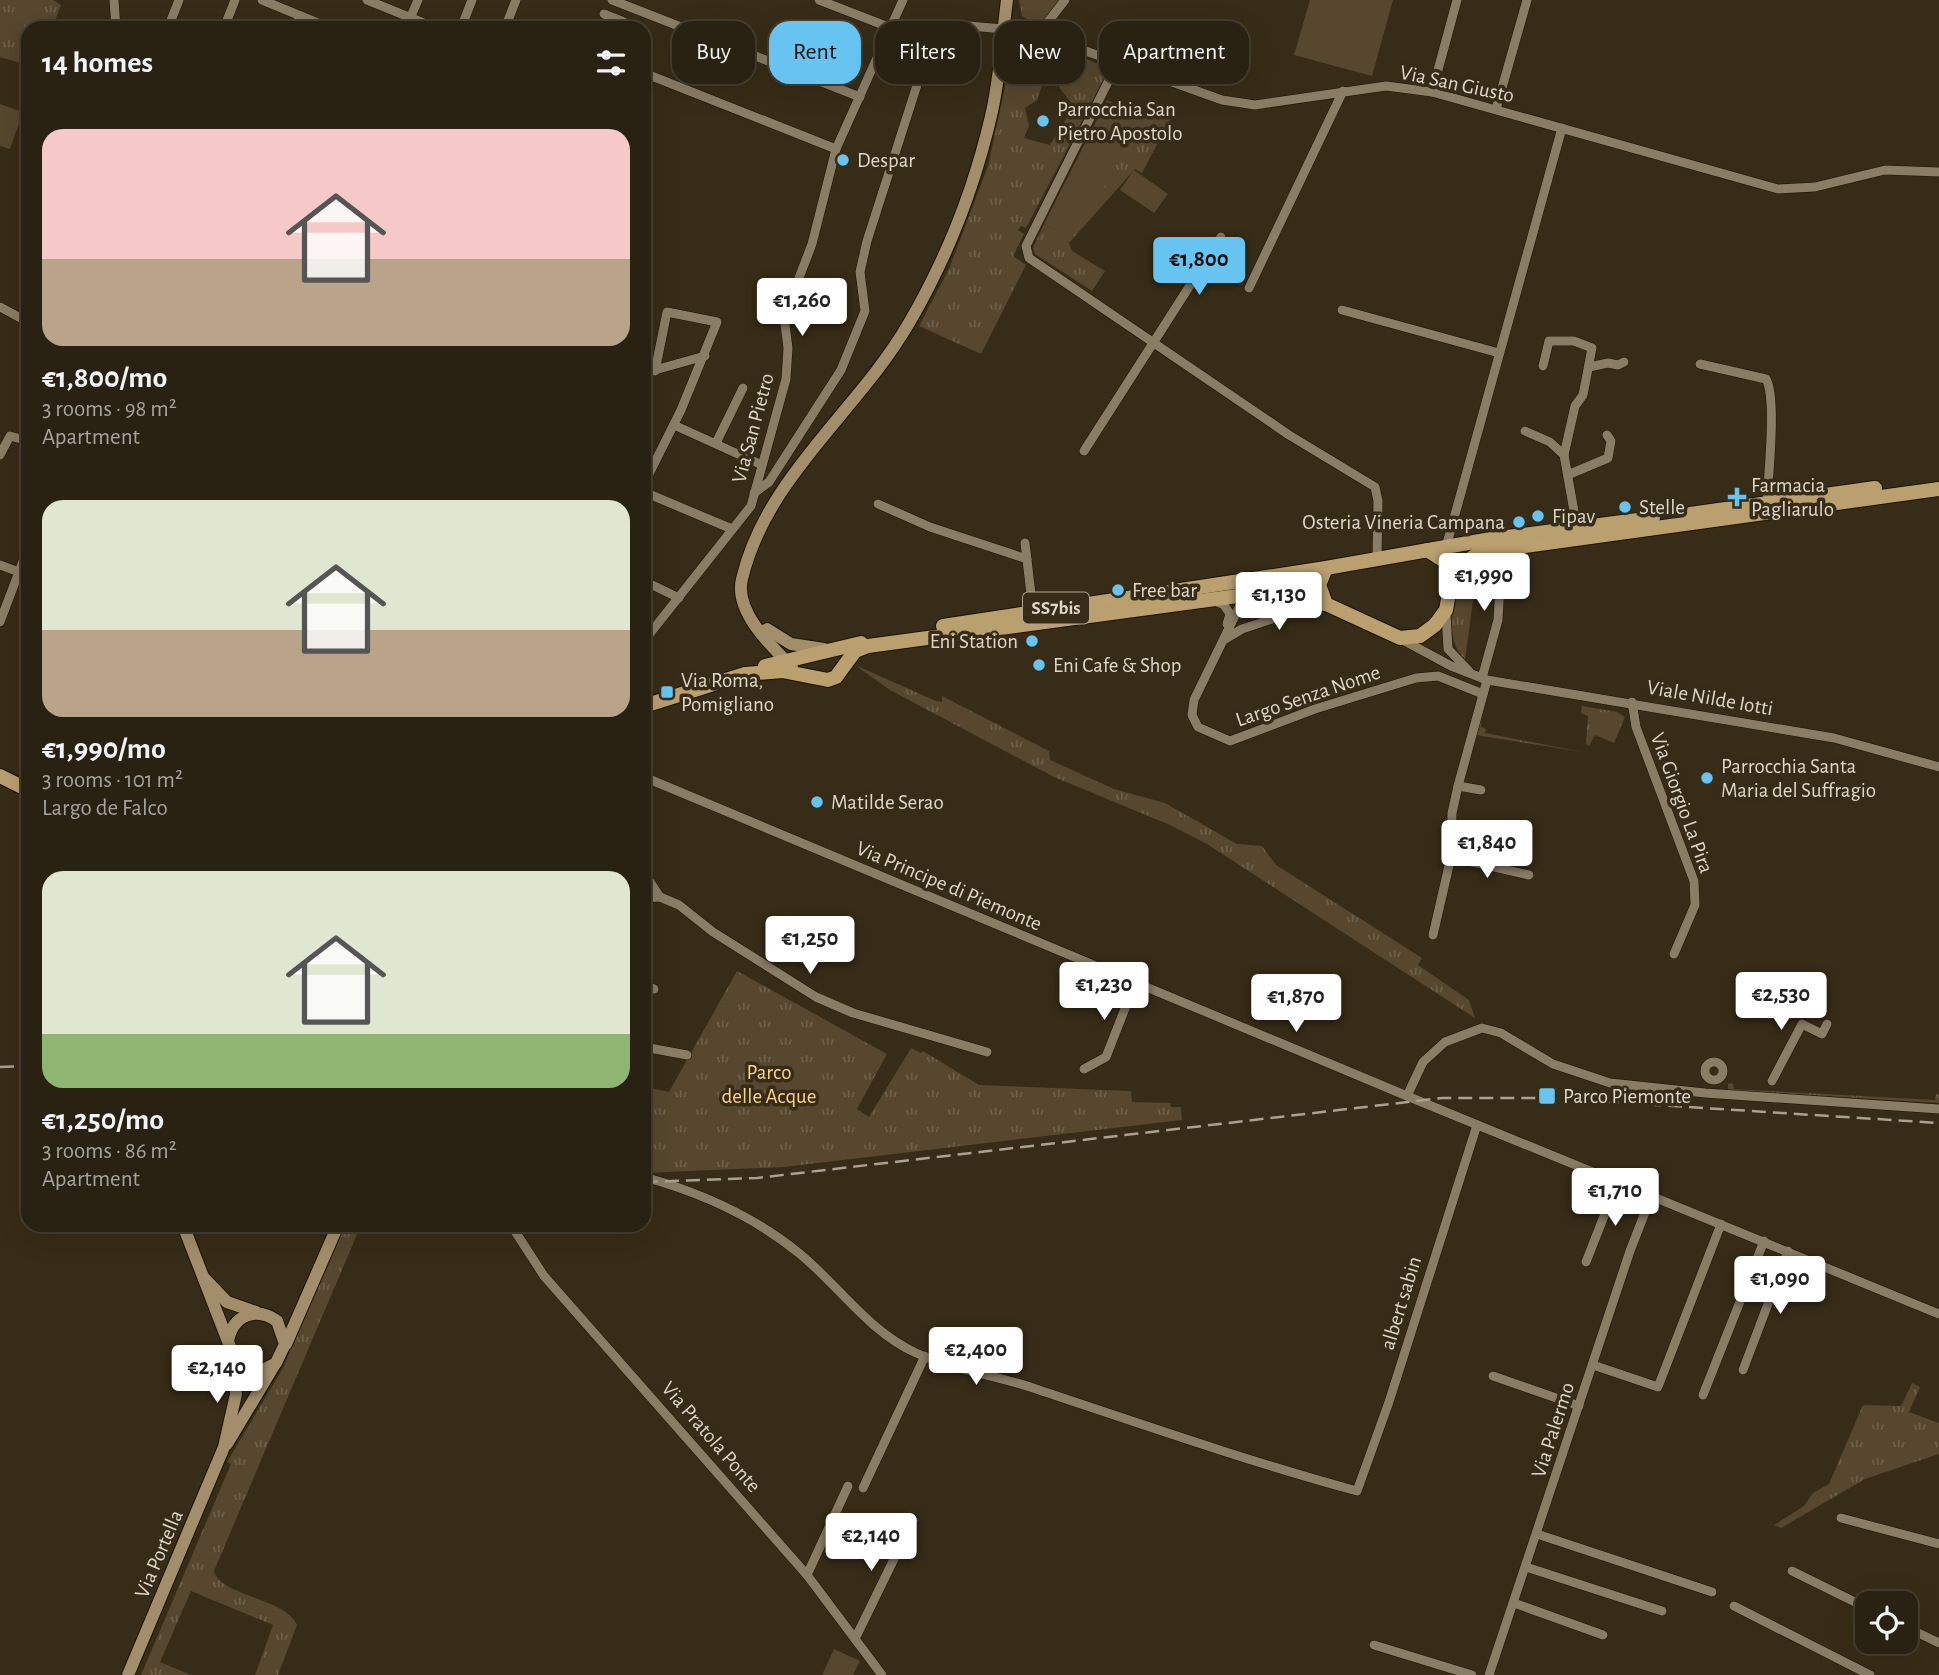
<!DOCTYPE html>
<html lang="en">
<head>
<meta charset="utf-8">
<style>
	body { margin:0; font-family:"Alegreya Sans",sans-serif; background:#31291a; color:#f1f3f6; height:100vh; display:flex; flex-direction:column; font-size:26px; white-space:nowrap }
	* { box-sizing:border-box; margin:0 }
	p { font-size:23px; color:#a5a39f }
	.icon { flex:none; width:38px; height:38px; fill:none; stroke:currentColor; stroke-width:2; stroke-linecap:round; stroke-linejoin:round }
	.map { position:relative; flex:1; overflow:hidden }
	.panel { position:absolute; left:21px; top:21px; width:630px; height:1211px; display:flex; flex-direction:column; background:#292111; border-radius:21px; box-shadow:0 7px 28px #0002,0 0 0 2px #453e31 }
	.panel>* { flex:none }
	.guide { position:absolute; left:672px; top:21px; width:665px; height:63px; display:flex; gap:14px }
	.controls { position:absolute; left:1855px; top:1591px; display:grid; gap:14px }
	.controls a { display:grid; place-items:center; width:63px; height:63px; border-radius:14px; background:#292111; box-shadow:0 7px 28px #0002,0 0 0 2px #453e31; font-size:35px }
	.price { position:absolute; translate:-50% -60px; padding:0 16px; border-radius:7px; background:#fff; color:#222; font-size:23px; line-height:46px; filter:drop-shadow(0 2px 4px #0008) }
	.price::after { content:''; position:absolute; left:50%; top:42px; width:21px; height:16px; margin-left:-10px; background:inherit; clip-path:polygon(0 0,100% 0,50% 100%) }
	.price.selected { background:#67c4f0; color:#111 }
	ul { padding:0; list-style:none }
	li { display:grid; align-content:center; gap:14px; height:371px; padding:0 21px }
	li span { display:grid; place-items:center; height:217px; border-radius:21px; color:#555 }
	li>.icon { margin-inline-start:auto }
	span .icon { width:126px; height:126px; fill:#fffc; stroke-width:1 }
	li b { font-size:30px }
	h2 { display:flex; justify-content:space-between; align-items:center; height:84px; padding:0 21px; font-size:30px }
	.pill { padding:0 24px; border-radius:21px; background:#292111; box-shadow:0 7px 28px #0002,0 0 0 2px #453e31; font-size:24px; line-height:63px }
	.pill.selected { background:#67c4f0; color:#111 }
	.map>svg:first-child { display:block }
	.grass { fill:url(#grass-tufts) }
	.garden { fill:#56472e }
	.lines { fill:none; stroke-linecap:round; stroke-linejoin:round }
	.minor-casing { stroke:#1e1402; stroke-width:10 }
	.secondary-casing { stroke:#1e1402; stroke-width:14 }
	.primary-casing { stroke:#1e1402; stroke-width:16 }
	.minor { stroke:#8a7d66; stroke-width:9 }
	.secondary { stroke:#a28e6a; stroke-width:12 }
	.primary { stroke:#ba9f6f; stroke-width:14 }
	.rail { stroke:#a9a192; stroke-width:2.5; stroke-dasharray:14 7; stroke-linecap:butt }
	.poi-dot { fill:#67c4f0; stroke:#372c17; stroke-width:2.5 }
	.labels { text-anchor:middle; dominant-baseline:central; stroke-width:7; stroke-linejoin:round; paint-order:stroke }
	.shield { fill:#372c17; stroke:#aca495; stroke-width:2 }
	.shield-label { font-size:19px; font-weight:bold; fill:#ded7cb }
	.street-label { font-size:21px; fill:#ded7cb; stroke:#372c17 }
	.poi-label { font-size:21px; fill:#ded7cb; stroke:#372c17; text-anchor:start }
	.park-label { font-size:21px; fill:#fbd38c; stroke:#372c17 }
</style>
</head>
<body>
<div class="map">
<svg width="1939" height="1675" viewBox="0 0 1939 1675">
	<defs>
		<pattern id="grass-tufts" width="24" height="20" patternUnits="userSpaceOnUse" patternTransform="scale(1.75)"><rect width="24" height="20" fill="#56472e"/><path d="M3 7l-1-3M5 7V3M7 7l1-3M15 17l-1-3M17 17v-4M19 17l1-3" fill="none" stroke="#6e614b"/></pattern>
	</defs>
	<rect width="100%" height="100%" fill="#372c17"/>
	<g class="grass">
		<path d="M 0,0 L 53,0 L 61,5 L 52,28 L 28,28 L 28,65 L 0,57 Z"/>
		<path d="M 1019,0 L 1060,0 L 1045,20 L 1035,23 L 1022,16 Z"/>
		<path d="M 1016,36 L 1063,48 L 1052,84 L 1042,85 L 1037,100 L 1025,108 L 1029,126 L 1024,138 L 1050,145 L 1068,116 L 1071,103 L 1059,87 L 1071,52 L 1109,69 L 1026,228 L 1021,226 L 1018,230 L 1024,234 L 1013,256 L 1026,265 L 981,354 L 919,326 L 949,269 L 988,166 Z"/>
		<path d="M 1153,109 L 1171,118 L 1142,173 L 1135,169 L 1069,243 L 1072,251 L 1105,271 L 1092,291 L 1035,254 L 1033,248 L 1044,224 L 1059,231 C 1092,196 1114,154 1137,113 L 1149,118 Z"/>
		<path d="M 1478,563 L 1465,660 C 1440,635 1454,583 1478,563 Z"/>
		<path d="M 855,665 L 936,701 L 942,702 L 942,696 L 1049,751 L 1050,760 L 1114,789 L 1165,803 L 1237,844 L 1262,846 L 1276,865 L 1422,958 L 1418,965 L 1469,1000 L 1475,1018 L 1207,844 L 1170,825 L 1054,777 L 890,690 Z"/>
		<path d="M 1582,706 L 1617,712 L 1625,717 L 1614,743 L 1595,735 L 1589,746 L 1586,744 L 1588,716 L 1581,713 Z"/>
		<path d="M 1482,714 L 1481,727 L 1486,729 L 1485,733 L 1583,752 L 1476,735 Z"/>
		<path d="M 737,971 L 887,1054 L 857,1109 L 869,1117 L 911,1048 L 921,1053 L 923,1051 L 979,1085 L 1131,1091 L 1132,1102 L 1170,1103 L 1171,1107 L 1181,1107 L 1182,1120 L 784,1167 L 644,1173 L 644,1062 L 652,1065 L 646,1087 L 669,1092 Z"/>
		<path d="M 1733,1083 L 1734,1089 L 1935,1100 L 1936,1094 L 1939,1095 L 1939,1103 L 1728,1090 L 1728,1084 Z"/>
		<path d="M 344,1225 L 361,1225 L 214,1571 C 220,1596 286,1598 297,1625 L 278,1675 L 255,1675 L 273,1625 L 191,1591 L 160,1662 L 191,1675 L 141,1675 L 231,1464 L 227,1462 L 283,1368 Z"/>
		<path d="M 1912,1383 L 1920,1387 L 1909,1412 L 1939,1423 L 1939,1454 L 1865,1479 L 1781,1528 L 1774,1525 L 1804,1506 L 1813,1493 L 1829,1484 L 1863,1405 L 1901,1406 Z"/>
	</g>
	<g class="garden">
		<path d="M 1310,0 L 1393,0 L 1372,76 L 1294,55 Z"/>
		<path d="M 1111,20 L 1122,25 L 1113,47 L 1102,43 Z"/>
		<path d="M 1107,100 L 1137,113 L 1105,171 L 1110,181 L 1059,231 L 1044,224 Z"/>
		<path d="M 0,104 L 23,112 L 10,149 L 0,146 Z"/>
		<path d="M 1134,170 L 1168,194 L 1154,213 L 1120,190 Z"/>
		<path d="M 834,1649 L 860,1661 L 853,1675 L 822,1675 Z"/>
	</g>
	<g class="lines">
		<g class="minor-casing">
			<g id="minor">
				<path d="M 114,0 L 116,28"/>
				<path d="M 262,0 L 330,28"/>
				<path d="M 367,0 L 436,28"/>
				<path d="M 612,0 L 860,97"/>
				<path d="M 819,0 L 891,28"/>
				<path d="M 604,14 L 624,22 L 621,28"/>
				<path d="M 168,28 L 179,0"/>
				<path d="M 224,28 L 235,0"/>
				<path d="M 295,28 L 300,16"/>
				<path d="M 406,28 L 418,0"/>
				<path d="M 461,28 L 472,0"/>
				<path d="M 505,28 L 516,0"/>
				<path d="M 1037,36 L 1065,0"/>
				<path d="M 886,40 L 957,25 L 1004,29 L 1069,45 L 1222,100 L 1255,105 L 1386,86 L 1432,92 L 1778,189 L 1815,187 L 1885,170 L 1939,172"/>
				<path d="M 1117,64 L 1026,246 L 1029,258 L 1289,435 L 1375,487 L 1378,501 L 1377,557"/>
				<path d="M 644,73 L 836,149"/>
				<path d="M 1432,92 L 1457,0"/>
				<path d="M 1496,109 L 1527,0"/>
				<path d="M 1249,288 L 1343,91"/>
				<path d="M 0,307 L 28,322"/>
				<path d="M 1342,310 L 1499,353"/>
				<path d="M 1700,364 L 1766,379 C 1777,398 1768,477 1767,503"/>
				<path d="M 1543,366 L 1549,341 L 1574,341 L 1592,348 L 1583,395 L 1575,406 L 1564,455"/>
				<path d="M 1589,367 L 1608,363 L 1618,365 L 1624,362"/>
				<path d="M 644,373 L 705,356"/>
				<path d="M 674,425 L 762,465"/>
				<path d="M 1525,431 L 1550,442 L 1564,455 L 1577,528"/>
				<path d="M 716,443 L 743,388"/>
				<path d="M 1084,451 L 1221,237"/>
				<path d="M 0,455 L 10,436 L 28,441"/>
				<path d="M 1570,474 L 1608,458 L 1611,441 L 1607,435"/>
				<path d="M 644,484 L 681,410 L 717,322 L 667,312 L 655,371"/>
				<path d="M 644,492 L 732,529"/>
				<path d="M 754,493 L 769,482 L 841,370 L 865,311 L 860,272 L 867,241 L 935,29"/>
				<path d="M 878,504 L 930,527 L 1027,559"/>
				<path d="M 1025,543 L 1033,611"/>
				<path d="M 1446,547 L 1562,128"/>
				<path d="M 0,565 L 19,572"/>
				<path d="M 1261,580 L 1256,581 L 1245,595 L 1194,700 L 1192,715 L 1198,727 L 1230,741 L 1315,709 L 1416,678 L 1438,676 L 1483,694"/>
				<path d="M 644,581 L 679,598"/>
				<path d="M 1215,601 L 1224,605 L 1230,614 L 1227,624"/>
				<path d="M 1446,613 L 1448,649 L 1469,671"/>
				<path d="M 0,622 L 28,548"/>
				<path d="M 1225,639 L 1242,629 L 1315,605"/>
				<path d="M 1401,639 L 1451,666 L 1487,680 L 1834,738 L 1939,767"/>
				<path d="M 644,641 L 751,506 L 786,379 L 788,348 L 784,317 L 812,244 L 836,149 L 903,0"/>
				<path d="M 1482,678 L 1498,620 L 1502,549"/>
				<path d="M 1632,702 L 1636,727 L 1694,881 L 1695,905 L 1674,954"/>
				<path d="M 644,777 L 1407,1096 L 1939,1314"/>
				<path d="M 1458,786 L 1481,790"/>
				<path d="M 1451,857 L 1529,875"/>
				<path d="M 644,873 L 660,897 L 679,905 L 713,932 L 816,997 L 853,1013 L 987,1052"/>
				<path d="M 644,898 L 660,897"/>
				<path d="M 1433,935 L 1451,857 L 1452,813 L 1458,786 L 1487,680"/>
				<path d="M 644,985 L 654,989"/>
				<path d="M 644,1047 L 687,1055"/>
				<circle cx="1714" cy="1071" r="9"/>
				<path d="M 1084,1069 L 1106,1057 L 1135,983"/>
				<path d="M 1772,1081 L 1802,1024 L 1822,1034 L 1827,1024"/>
				<path d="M 1407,1096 L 1423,1062 L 1445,1042 L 1482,1028 L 1501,1033 L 1553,1064 L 1610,1083 L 1705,1093 L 1939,1109"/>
				<path d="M 644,1177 C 699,1192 755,1217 800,1254 C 840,1287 867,1330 916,1353 C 953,1370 995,1375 1033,1388 C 1141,1424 1247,1461 1357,1491 L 1389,1402 L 1477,1125"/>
				<path d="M 511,1225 L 544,1276 L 807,1575 L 882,1675"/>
				<path d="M 1586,1262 L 1617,1183"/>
				<path d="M 1593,1365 L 1658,1387 L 1721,1224"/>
				<path d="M 1743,1370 L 1788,1251"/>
				<path d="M 1493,1376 L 1579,1406"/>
				<path d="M 1703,1395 L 1764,1241"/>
				<path d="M 863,1488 L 925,1356"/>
				<path d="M 1841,1518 L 1939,1544"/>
				<path d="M 1537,1534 L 1712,1592"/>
				<path d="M 1526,1567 L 1662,1611"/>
				<path d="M 1792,1571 L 1867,1608"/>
				<path d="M 807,1575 L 848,1486"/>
				<path d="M 1514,1603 L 1603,1635"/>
				<path d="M 1734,1606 L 1870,1675"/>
				<path d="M 1906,1627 L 1939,1643"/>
				<path d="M 855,1639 L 913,1520"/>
				<path d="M 1374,1645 L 1472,1675"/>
				<path d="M 1489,1675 L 1630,1251 L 1651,1197"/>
			</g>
		</g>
		<g class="secondary-casing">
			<g id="secondary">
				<path d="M 767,629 L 791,644 L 824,649"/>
				<path d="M 792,667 C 771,646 734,611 742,579 C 766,477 858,411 909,323 C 947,258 974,189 991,116 C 1000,78 1002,38 1007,0"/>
				<path d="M 183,1225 L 236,1362 L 248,1369 L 263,1370 L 276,1363 L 285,1344 L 277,1321 C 256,1306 233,1315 228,1341"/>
				<path d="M 204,1278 L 227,1302 L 256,1312"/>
				<path d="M 286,1344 L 338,1225"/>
				<path d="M 227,1444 L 275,1364"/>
				<path d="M 128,1675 L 224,1447 L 236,1394 L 233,1358"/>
			</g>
		</g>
		<g class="primary-casing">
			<g id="primary">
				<path d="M 1690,514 L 1875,488"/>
				<path d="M 1427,550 L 1447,563 L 1452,577"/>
				<path d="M 1326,568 L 1319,585 L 1326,604"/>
				<path d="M 943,626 L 1326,568 L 1491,539 L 1653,518"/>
				<path d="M 765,666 L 861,643"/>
				<path d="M 644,706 L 745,674 L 782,671 L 828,680 L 836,677 L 855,651 L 868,646 L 1245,595 L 1285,597 L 1326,604 L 1400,638 L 1420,636 L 1435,625 L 1446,610 L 1452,577 L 1467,561 L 1481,552 L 1939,489"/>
				<path d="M 0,776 L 28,790"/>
			</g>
		</g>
		<use href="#minor" class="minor"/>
		<use href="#secondary" class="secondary"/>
		<use href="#primary" class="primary"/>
		<g class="rail">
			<path d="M 0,1067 L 28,1066"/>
			<path d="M 644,1182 L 757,1178 L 1442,1098 L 1547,1098 L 1939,1123"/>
		</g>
	</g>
	<g class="poi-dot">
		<circle cx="1043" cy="121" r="7"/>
		<circle cx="843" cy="160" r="7"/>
		<path d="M1733.5 486.5h7v7h7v7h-7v7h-7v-7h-7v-7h7z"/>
		<circle cx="1625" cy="507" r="7"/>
		<circle cx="1538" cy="516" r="7"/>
		<circle cx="1519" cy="522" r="7"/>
		<circle cx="1118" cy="590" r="7"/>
		<circle cx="1032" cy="641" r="7"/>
		<circle cx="1039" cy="665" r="7"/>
		<rect x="660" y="685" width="14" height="14" rx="3.5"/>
		<circle cx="1707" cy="778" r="7"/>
		<circle cx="817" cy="802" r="7"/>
		<rect x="1538" y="1087" width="18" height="18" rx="3.5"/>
	</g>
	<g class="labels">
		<rect class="shield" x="1023" y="592.5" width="66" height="31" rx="5"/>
		<g class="shield-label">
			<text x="1056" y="608">SS7bis</text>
		</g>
		<g class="street-label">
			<text transform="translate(1457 84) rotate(12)">Via San Giusto</text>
			<text transform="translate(753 428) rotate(-75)">Via San Pietro</text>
			<text transform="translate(1308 696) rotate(-19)">Largo Senza Nome</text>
			<text transform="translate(1710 698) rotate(10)">Viale Nilde Iotti</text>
			<text transform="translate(1682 803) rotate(70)">Via Giorgio La Pira</text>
			<text transform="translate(949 886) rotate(23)">Via Principe di Piemonte</text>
			<text transform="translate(1401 1303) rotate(-73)">albert sabin</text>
			<text transform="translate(1553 1430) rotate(-72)">Via Palermo</text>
			<text transform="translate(711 1437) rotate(49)">Via Pratola Ponte</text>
			<text transform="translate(159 1554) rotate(-67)">Via Portella</text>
		</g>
		<g class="poi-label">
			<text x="1057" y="109">Parrocchia San<tspan x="1057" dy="24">Pietro Apostolo</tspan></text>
			<text x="857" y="160">Despar</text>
			<text x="1751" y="485">Farmacia<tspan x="1751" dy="24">Pagliarulo</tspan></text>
			<text x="1639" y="507">Stelle</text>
			<text x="1552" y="516">Fipav</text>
			<text x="1505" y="522" text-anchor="end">Osteria Vineria Campana</text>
			<text x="1132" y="590">Free bar</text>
			<text x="1018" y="641" text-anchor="end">Eni Station</text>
			<text x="1053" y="665">Eni Cafe &amp; Shop</text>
			<text x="681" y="680">Via Roma,<tspan x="681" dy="24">Pomigliano</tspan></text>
			<text x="1721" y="766">Parrocchia Santa<tspan x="1721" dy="24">Maria del Suffragio</tspan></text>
			<text x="831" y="802">Matilde Serao</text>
			<text x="1563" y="1096">Parco Piemonte</text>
		</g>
		<g class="park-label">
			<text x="769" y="1072">Parco<tspan x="769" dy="24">delle Acque</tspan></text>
		</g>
	</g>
</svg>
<div class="controls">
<a><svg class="icon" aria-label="locate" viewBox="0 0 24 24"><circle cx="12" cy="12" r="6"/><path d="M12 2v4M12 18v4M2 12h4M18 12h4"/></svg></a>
</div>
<b class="price selected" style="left:1199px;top:297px">€1,800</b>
<b class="price" style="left:802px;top:338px">€1,260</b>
<b class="price" style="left:1484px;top:613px">€1,990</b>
<b class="price" style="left:1279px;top:632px">€1,130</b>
<b class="price" style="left:1487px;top:880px">€1,840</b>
<b class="price" style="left:810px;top:976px">€1,250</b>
<b class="price" style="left:1104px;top:1022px">€1,230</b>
<b class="price" style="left:1781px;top:1032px">€2,530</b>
<b class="price" style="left:1296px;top:1034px">€1,870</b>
<b class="price" style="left:1615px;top:1228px">€1,710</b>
<b class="price" style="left:1780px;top:1316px">€1,090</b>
<b class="price" style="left:976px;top:1387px">€2,400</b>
<b class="price" style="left:217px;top:1405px">€2,140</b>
<b class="price" style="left:871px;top:1573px">€2,140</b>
<div class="guide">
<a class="pill">Buy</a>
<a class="pill selected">Rent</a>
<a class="pill">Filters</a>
<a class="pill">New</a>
<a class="pill">Apartment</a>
</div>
<section class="panel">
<h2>14 homes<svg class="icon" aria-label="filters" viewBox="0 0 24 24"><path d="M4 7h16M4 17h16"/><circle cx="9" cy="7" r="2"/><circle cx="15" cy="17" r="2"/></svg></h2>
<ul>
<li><span style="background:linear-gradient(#f6c9c9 60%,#b9a48a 0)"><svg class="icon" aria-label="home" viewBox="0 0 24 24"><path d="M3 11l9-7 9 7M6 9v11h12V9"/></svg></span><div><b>€1,800/mo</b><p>3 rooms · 98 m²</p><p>Apartment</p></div></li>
<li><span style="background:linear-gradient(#dfe7d0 60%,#b9a48a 0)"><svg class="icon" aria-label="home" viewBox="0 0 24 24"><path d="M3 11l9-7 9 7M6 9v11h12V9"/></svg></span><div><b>€1,990/mo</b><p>3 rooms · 101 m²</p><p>Largo de Falco</p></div></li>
<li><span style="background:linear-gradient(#dfe7d0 75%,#8fb573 0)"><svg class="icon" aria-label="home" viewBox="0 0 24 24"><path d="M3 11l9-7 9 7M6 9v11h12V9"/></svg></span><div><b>€1,250/mo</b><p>3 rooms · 86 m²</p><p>Apartment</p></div></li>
</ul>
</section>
</div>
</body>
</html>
